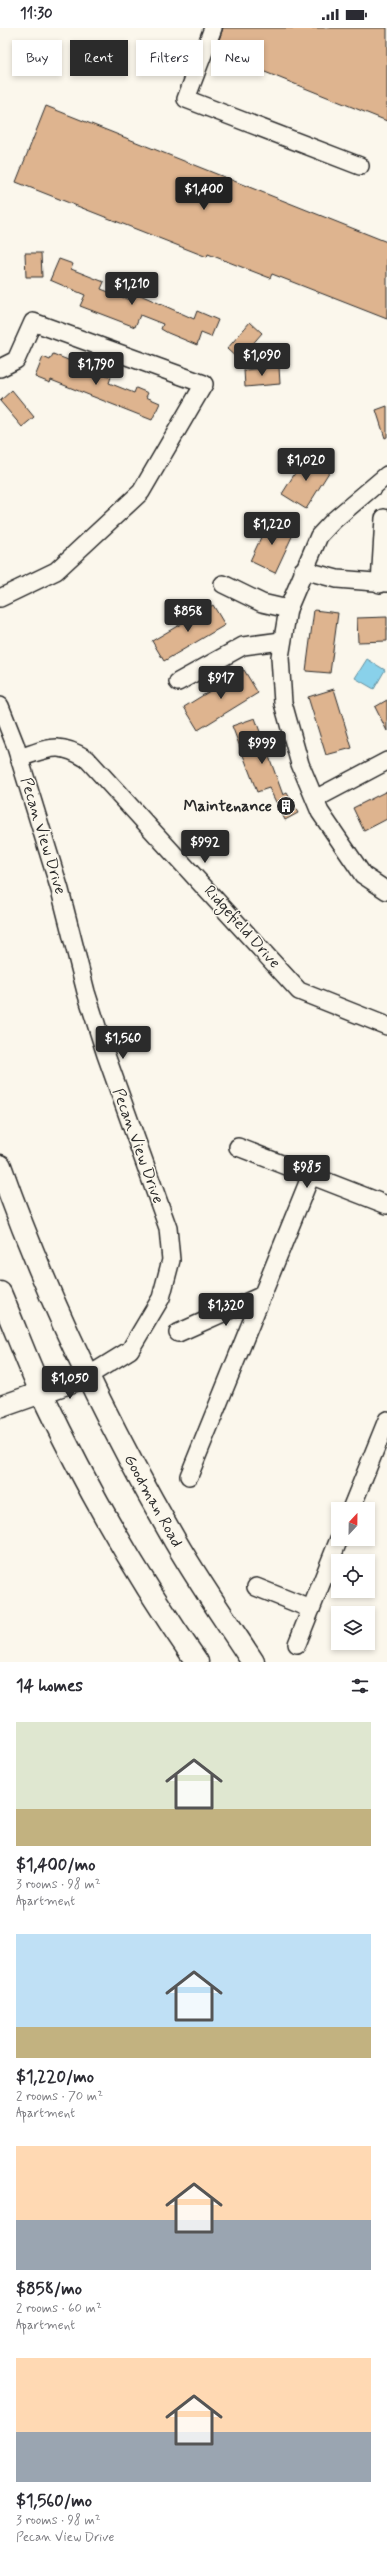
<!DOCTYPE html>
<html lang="en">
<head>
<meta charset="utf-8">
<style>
	body { margin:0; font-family:Mynerve,sans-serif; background:#f7f7f7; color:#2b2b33; height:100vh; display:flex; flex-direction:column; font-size:15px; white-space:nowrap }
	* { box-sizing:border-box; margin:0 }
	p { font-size:13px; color:#7c7c81 }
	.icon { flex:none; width:22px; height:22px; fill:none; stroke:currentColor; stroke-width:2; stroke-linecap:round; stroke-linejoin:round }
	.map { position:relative; height:1634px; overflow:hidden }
	.panel { display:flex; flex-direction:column; background:#fff; flex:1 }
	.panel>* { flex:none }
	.guide { position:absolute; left:12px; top:12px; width:363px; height:36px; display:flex; gap:8px }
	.needle { width:26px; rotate:22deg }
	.controls { position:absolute; left:331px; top:1474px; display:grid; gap:8px }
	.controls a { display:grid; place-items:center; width:44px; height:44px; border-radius:0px; background:#fff; box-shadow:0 2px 6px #0003; font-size:20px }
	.price { position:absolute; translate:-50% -34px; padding:0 9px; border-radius:4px; background:#2b2b2b; color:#fff; font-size:13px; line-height:26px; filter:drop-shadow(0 1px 2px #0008) }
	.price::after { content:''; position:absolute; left:50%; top:24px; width:12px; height:9px; margin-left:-6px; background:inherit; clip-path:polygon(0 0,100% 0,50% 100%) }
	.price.selected { background:#222; color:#fff }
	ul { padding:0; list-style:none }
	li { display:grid; align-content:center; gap:8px; height:212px; padding:0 16px }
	li span { display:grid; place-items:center; height:124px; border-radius:0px; color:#555 }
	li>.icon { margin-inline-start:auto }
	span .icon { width:72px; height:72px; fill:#fffc; stroke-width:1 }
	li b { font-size:17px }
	h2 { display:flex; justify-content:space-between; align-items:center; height:48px; padding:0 16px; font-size:17px }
	.chip { padding:0 14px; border-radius:0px; background:#fff; box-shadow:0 2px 6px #0003; font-size:14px; line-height:36px }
	.chip.selected { background:#2b2b2b; color:#fff }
	.status { display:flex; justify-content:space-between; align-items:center; height:28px; padding:0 20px; background:#fff; direction:ltr }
	.status svg { height:11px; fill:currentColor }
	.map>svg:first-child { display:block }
	.water { fill:#89d1ea; stroke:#638f9e }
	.building { fill:#deb48f; stroke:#2b2b2b }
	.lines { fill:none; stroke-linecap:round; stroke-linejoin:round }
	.minor-casing { stroke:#2b2b2b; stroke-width:20 }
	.major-casing { stroke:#2b2b2b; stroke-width:24 }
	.highway-casing { stroke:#2b2b2b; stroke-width:25 }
	.minor { stroke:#fbf7ec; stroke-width:17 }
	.major { stroke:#fbf7ec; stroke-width:21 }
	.highway { stroke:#fbf7ec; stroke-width:22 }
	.labels { text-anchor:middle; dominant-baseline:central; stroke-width:3; stroke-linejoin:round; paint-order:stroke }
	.poi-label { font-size:16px; font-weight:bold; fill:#2b2b2b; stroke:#fbf7ec; text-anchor:end }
	.street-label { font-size:16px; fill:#2b2b2b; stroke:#fbf7ec }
</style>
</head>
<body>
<div class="status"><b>11:30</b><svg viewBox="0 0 49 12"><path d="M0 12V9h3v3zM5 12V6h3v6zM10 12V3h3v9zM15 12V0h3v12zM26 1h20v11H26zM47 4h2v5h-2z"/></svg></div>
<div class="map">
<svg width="387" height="1634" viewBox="0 0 387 1634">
	<rect width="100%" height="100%" fill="#fbf7ec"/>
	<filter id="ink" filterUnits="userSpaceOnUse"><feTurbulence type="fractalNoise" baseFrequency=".025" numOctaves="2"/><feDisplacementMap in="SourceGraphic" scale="8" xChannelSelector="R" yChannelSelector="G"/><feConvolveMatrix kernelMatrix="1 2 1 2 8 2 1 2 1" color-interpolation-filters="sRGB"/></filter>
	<g filter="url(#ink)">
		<path class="water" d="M 367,631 L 385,642 L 374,661 L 355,650 Z"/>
		<g class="building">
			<path d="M 223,0 L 387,0 L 387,93 L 215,24 Z"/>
			<path d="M 46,78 L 387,214 L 387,291 L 272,246 L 270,250 L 208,226 L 207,229 L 16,154 Z"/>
			<path d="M 25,225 L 41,225 L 42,249 L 26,249 Z"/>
			<path d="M 59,231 L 73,236 L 71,241 L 104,254 L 101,261 L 132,273 L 136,265 L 194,291 L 197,283 L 218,292 L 211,309 L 201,305 L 197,317 L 168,305 L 161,301 L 163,296 L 140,287 L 135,299 L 80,278 L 85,267 L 50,252 Z"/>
			<path d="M 250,294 L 262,305 L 239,332 L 227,321 Z"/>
			<path d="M 53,326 L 111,349 L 109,355 L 134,365 L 136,360 L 148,365 L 146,369 L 160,375 L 152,392 L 51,352 L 50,355 L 35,349 L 43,329 L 50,332 Z"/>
			<path d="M 279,339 L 280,356 L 245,359 L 244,342 Z"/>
			<path d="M 12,362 L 34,389 L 22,399 L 0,373 Z"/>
			<path d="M 387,378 L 387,409 L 385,410 L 376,382 Z"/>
			<path d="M 307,426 L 331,441 L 306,481 L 282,466 Z"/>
			<path d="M 270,490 L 295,502 L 275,545 L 250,533 Z"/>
			<path d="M 213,577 L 225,597 L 164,633 L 152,613 Z"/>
			<path d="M 314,582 L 338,585 L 330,645 L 306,643 Z"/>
			<path d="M 387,589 L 387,613 L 358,614 L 357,590 Z"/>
			<path d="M 244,642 L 258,665 L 198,702 L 184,679 Z"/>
			<path d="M 334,661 L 352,720 L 326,727 L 308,669 Z"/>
			<path d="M 387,672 L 387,703 L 375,679 Z"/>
			<path d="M 255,690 L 283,767 L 287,765 L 298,785 L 285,792 L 269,760 L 257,764 L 232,698 Z"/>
			<path d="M 387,763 L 387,791 L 364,803 L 353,780 Z"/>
		</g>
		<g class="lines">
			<g class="minor-casing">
				<g id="minor">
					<path d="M 213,0 L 186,71 L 360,138"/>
					<path d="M 0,340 L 16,332 L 33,294 L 204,356 L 141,464 L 56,543 L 0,570"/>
					<path d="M 387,447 L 334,492 L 319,508 L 288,581 L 280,629 L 283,675 L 300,736 L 320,784 L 363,847 L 387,863"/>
					<path d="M 303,542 L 337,551 L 387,555"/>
					<path d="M 223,556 L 262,575 L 288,581"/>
					<path d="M 380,556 L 384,490"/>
					<path d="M 178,654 L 243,618 L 281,613"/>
					<path d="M 0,678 L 15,716 L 60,862 L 86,964 L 106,1027 L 168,1200 L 171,1232 L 161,1270 L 130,1322 L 88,1348"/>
					<path d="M 19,730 C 50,720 58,713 87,731 L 299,963 L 387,998"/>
					<path d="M 315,771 L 387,733"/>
					<path d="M 238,1119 L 387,1177"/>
					<path d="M 178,1305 L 263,1267"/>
					<path d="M 189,1448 L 311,1147"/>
					<path d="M 351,1481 L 387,1392"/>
					<path d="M 256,1559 L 311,1581"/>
					<path d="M 297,1616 L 339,1511"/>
				</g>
			</g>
			<g class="major-casing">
				<path id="major" d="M 0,1379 L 88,1348"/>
			</g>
			<g class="highway-casing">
				<g id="highway">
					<path d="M 0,1138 C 45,1265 103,1387 170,1504 C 195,1549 225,1591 253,1634"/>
					<path d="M 0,1265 C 14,1298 27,1333 42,1366 C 86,1459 138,1550 197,1634"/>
				</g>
			</g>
			<use href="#minor" class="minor"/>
			<use href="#major" class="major"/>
			<use href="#highway" class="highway"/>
		</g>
	</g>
	<defs>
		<g id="building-disc" transform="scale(1)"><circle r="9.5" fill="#2b2b2b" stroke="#fbf7ec"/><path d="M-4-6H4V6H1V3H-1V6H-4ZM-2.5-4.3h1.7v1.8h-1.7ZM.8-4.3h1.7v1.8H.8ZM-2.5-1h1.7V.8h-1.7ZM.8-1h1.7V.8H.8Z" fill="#fff"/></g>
	</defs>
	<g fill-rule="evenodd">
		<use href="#building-disc" x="286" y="778"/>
	</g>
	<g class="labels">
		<g class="poi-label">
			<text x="272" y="778">Maintenance</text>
		</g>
		<g class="street-label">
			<text transform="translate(43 808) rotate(73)">Pecan View Drive</text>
			<text transform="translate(242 899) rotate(48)">Ridgefield Drive</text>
			<text transform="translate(138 1118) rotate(70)">Pecan View Drive</text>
			<text transform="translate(153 1473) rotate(61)">Goodman Road</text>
		</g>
	</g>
</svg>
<div class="controls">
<a><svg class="needle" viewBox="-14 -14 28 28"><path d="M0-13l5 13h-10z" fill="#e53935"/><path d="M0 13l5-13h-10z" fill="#7c7c81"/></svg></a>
<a><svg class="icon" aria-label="locate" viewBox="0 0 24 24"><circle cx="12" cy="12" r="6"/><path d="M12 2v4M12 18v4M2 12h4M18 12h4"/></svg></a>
<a><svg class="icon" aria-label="layers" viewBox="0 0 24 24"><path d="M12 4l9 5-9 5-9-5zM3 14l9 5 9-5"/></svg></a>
</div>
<b class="price selected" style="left:204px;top:183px">$1,400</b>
<b class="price" style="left:132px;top:278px">$1,210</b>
<b class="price" style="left:262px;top:349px">$1,090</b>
<b class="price" style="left:96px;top:358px">$1,790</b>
<b class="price" style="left:306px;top:454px">$1,020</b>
<b class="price" style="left:272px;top:518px">$1,220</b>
<b class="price" style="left:188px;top:605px">$858</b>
<b class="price" style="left:221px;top:672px">$917</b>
<b class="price" style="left:262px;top:737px">$999</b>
<b class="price" style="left:205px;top:836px">$992</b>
<b class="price" style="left:123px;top:1032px">$1,560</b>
<b class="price" style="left:307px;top:1161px">$985</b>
<b class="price" style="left:226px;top:1299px">$1,320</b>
<b class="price" style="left:70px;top:1372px">$1,050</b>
<div class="guide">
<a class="chip">Buy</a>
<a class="chip selected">Rent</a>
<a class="chip">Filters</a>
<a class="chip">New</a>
</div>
</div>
<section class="panel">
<h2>14 homes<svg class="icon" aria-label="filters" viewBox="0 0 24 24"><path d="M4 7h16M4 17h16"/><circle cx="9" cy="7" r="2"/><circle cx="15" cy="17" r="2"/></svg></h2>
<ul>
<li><span style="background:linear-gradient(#dfe7d0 70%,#c2b280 0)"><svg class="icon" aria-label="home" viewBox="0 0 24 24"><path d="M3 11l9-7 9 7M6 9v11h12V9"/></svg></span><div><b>$1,400/mo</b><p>3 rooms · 98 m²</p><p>Apartment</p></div></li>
<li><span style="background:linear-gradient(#bfe0f5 75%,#c2b280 0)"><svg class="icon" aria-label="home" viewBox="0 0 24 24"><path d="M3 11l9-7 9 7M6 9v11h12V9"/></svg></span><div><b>$1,220/mo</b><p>2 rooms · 70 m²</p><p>Apartment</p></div></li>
<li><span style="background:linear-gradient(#ffd9b3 60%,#9aa5b1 0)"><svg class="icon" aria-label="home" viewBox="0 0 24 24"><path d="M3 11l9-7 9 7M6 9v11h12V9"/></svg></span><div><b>$858/mo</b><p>2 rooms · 60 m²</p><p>Apartment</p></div></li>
<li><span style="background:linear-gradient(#ffd9b3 60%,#9aa5b1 0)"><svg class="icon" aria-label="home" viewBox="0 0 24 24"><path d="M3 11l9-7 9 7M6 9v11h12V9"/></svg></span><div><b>$1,560/mo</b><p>3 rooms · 98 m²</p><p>Pecan View Drive</p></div></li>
</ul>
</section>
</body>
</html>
